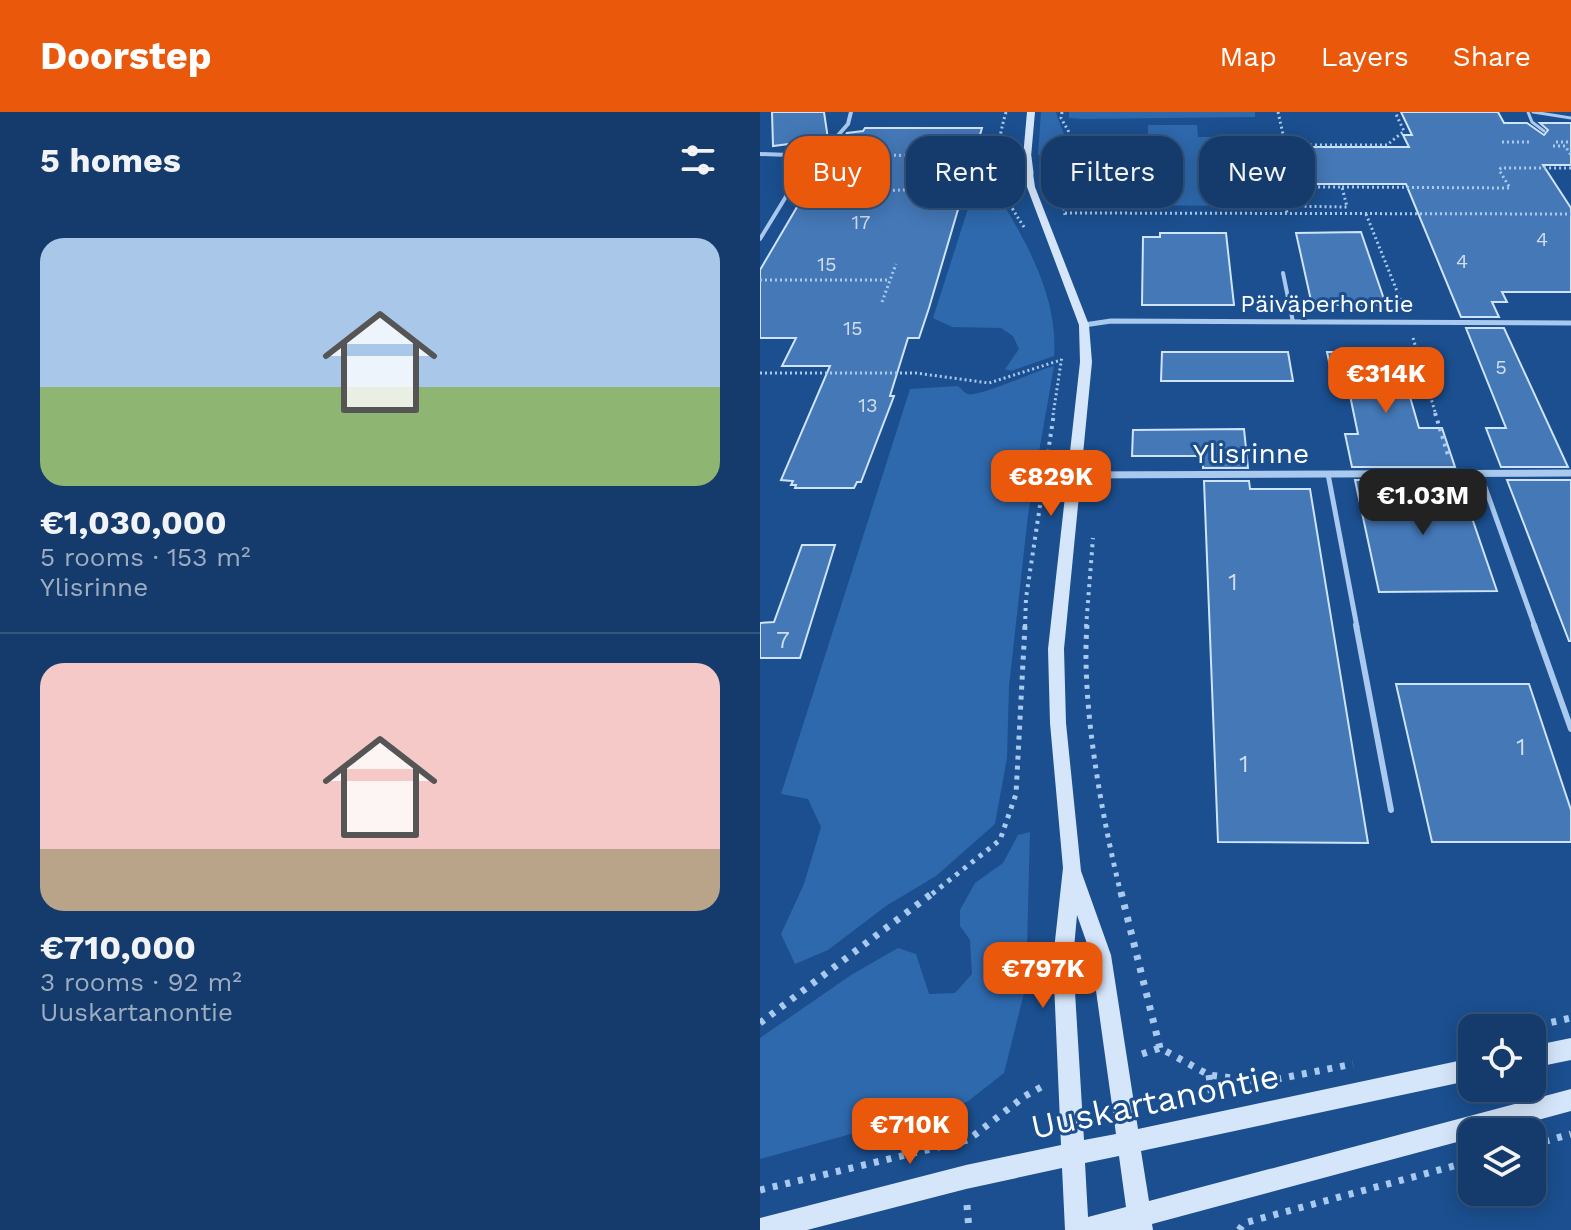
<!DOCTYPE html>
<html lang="en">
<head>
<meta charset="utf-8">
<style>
	body { margin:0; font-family:"Work Sans",sans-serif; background:#214673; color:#f1f3f6; height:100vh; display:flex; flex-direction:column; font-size:30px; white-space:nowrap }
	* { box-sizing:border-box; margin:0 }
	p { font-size:26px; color:#9dadc1 }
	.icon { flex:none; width:44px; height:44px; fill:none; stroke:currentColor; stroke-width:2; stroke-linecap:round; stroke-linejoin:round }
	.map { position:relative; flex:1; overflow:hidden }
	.panel { display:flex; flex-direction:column; background:#143b6b; width:760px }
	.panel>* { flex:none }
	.top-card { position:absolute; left:24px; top:24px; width:666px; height:72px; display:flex; gap:16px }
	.controls { position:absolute; left:698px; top:902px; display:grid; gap:16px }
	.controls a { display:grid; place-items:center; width:88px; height:88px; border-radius:16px; background:#143b6b; box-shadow:0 4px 20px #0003,0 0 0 2px #33557e; font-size:40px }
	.price { position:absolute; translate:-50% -68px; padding:0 18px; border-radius:16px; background:#ea580c; color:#fff; font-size:26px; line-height:52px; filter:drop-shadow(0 2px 4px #0008) }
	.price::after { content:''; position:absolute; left:50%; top:48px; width:24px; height:18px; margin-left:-12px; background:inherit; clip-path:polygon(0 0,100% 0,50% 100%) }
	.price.active { background:#222; color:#fff }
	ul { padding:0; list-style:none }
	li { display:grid; align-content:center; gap:16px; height:424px; padding:0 40px }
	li+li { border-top:2px solid #33557e }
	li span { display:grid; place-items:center; height:248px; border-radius:24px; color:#555 }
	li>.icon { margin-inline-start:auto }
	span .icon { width:144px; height:144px; fill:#fffc; stroke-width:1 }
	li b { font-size:34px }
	h2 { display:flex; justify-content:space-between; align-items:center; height:96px; padding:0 40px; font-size:34px }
	.pill { padding:0 28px; border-radius:24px; background:#143b6b; box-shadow:0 4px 20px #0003,0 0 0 2px #33557e; font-size:28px; line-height:72px }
	.pill.active { background:#ea580c; color:#fff }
	header { display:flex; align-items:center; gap:48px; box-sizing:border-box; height:112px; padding:0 40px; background:#ea580c; color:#fff }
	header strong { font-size:38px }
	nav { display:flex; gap:44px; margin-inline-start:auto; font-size:28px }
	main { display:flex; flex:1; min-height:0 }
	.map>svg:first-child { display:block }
	.green { fill:#2e69ad }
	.building { fill:#4478b7; stroke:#cfe3fa; stroke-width:2 }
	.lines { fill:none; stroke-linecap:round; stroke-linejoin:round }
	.path-far3 { stroke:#a9c9ee; stroke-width:3; stroke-dasharray:2 3; stroke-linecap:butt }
	.path-far2 { stroke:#a9c9ee; stroke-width:4; stroke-dasharray:3 5; stroke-linecap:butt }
	.path-far1 { stroke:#a9c9ee; stroke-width:5; stroke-dasharray:4 6; stroke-linecap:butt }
	.path { stroke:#a9c9ee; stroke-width:7; stroke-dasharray:5 8; stroke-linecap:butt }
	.lane-far3 { stroke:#a9c9ee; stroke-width:3 }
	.lane-far2 { stroke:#a9c9ee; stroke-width:4 }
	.lane-far1 { stroke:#a9c9ee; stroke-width:5 }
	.lane { stroke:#a9c9ee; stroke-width:6 }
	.street-far2 { stroke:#a9c9ee; stroke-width:4 }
	.street-far1 { stroke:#a9c9ee; stroke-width:5 }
	.street { stroke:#a9c9ee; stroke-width:7 }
	.secondary { fill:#d6e6fa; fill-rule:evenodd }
	.secondary-bridge { stroke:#d6e6fa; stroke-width:9 }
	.labels { text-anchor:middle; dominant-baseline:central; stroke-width:6; stroke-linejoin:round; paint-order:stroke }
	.far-number-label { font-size:20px; fill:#d0dded }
	.far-street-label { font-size:24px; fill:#fff; stroke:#1b4f8f }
	.number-label { font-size:24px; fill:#d0dded }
	.street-label { font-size:28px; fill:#fff; stroke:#1b4f8f }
	.near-street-label { font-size:34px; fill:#fff; stroke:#1b4f8f }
</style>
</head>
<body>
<header>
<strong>Doorstep</strong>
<nav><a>Map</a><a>Layers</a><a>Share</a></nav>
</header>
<main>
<section class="panel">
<h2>5 homes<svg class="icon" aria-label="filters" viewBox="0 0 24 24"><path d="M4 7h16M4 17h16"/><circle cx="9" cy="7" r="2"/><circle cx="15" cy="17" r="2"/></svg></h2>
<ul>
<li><span style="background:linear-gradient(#a9c7e8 60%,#8fb573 0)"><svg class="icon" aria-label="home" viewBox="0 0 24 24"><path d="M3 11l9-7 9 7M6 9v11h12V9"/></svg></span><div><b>€1,030,000</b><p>5 rooms · 153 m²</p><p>Ylisrinne</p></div></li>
<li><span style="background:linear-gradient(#f6c9c9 75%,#b9a48a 0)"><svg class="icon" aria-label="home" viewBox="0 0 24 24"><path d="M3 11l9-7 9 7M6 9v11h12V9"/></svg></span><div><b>€710,000</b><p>3 rooms · 92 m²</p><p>Uuskartanontie</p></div></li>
</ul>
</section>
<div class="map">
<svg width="811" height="1118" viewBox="0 0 811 1118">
	<rect width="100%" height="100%" fill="#1b4f8f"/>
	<g class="green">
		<path d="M 281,0 L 296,0 C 300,16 312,30 301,45 L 278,43 Z"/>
		<path d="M 309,0 L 495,0 L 495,5 L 324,7 L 309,6 Z"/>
		<path d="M 388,13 L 437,13 L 438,25 L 498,25 L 509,94 L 331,93 L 336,25 L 388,25 Z"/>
		<path d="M 222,53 L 226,55 L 227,65 C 259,118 299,179 294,244 L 251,259 L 245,257 L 259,237 L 253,224 L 241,216 L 192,215 L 173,206 Z"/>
		<path d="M 294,254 L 268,403 L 249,574 L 247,646 L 235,712 L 176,764 L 126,794 L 68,838 L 35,852 L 21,822 L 44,772 L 61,715 L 48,687 L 21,682 L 150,277 L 198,274 C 202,277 204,281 208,282 C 217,286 278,258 294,254 Z"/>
		<path d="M 270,720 L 266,873 L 244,961 L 207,990 L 0,1047 L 0,926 L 91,863 L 138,836 L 156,842 L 169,882 L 195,881 L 212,862 L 210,828 L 200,814 L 200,798 L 215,771 L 243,751 L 258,723 Z"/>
	</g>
	<g class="building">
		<path d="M 12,0 L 64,0 L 68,27 L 13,34 Z"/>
		<path d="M 641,0 L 738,0 L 744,11 L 767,11 L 784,23 L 788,18 L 780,11 L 811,11 L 811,53 L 783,53 L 811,96 L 811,180 L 742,180 L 747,190 L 732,190 L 739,205 L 701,205 L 646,72 L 545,72 L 536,35 L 649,35 L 643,23 L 652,23 Z"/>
		<path d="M 105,16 L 222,16 L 169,196 L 159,226 L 148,226 L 130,284 L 134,284 L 101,370 L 97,370 L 94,376 L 35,376 L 36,373 L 31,373 L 33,369 L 21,368 L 70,254 L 22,254 L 36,226 L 0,226 L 0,158 L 47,78 L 54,78 L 87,21 L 103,19 Z"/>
		<path d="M 601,120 L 626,193 L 552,193 L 536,121 Z"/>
		<path d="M 400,121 L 466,121 L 474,193 L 382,193 L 383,125 L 400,125 Z"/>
		<path d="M 706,216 L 744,216 L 808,355 L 741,355 L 726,316 L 746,316 Z"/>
		<path d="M 402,240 L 528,240 L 533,269 L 401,269 Z"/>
		<path d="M 567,240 L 637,240 L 659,316 L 682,316 L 695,355 L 592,355 L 585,322 L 598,322 L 587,269 L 573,269 Z"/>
		<path d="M 484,317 L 488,356 L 443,356 L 443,344 L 372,344 L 373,318 Z"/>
		<path d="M 595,368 L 699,368 L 737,479 L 619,480 Z"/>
		<path d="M 747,368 L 811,368 L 811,529 L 809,529 Z"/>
		<path d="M 444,369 L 489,369 L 490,377 L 550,377 L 608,731 L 458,730 Z"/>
		<path d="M 42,433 L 75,433 L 40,546 L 0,546 L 0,511 L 14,510 Z"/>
		<path d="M 636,572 L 769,572 L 811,698 L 811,730 L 672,730 Z"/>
	</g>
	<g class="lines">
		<g class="path-far3">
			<path d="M 246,0 C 232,49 235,72 264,115"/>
			<path d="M 302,0 L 301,6 L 310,22 L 300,77 L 305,103"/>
			<path d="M 518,0 L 535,75 L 582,75 L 587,95 L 526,94 L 527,102"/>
			<path d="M 742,30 L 769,30"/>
			<path d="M 796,30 L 811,30"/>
			<path d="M 525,33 L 627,33 L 644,19 L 635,0"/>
			<path d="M 793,34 L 805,34 L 811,43"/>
			<path d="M 84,43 L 235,44"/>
			<path d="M 285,51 L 305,51"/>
			<path d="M 582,75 L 750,76 L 739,58 L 741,56 L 811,56"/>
			<path d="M 123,79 L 199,75"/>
			<path d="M 305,101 L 811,102"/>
			<path d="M 606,102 L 643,194"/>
			<path d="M 0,168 L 130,168"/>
			<path d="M 122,190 L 136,152"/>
			<path d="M 653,226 L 676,303"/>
			<path d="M 0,261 L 156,261 L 229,271 L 301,248"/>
			<path d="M 293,303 L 302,244"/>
		</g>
		<g class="path-far2">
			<path d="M 675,301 L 688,343"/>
			<path d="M 265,515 L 266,486 L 294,301"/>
			<path d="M 326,515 L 333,426"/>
		</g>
		<g class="path-far1">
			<path d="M 327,513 C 321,591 342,706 361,782"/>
			<path d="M 172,782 L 240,728 L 256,682 L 265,513"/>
		</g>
		<g class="path">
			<path d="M 361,780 L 400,936"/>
			<path d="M 0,911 L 174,780"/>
			<path d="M 766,916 L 811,906"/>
			<path d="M 382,942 L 400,936 L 449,963 L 503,970 L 593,952"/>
			<path d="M 449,963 L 452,986"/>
			<path d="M 772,1033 L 811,1022"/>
			<path d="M 0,1078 L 208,1028 L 265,984 L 285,973"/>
			<path d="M 207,1093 L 209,1118"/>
			<path d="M 479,1118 L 484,1111 L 712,1049"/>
		</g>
		<g class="lane-far3">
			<path d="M 768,0 L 772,10 L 784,19"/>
			<path d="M 773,0 L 811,6"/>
		</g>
		<path class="lane-far2" d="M 523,161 L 533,210"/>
		<g class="lane-far1">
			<path d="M 720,361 L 775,515"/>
			<path d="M 568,362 L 597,515"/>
		</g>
		<g class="lane">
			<path d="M 596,513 L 631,698"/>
			<path d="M 774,513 L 811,617"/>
		</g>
		<g class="street-far2">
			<path d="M 0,42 L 57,44"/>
			<path d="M 0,127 L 30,78 L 88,12 L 91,0"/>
		</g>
		<path class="street-far1" d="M 324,213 L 351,209 L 811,211"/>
		<path class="street" d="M 314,363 L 811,361"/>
		<g class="secondary">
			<path d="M 267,0 L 275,0 L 271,45 L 267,48 L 263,45 Z"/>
			<path d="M 269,58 L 273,61 L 275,75 L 329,213 L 332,250 L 304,537 L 306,611 L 321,759 L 351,843 L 378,1017 L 712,946 L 712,968 L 381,1039 L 389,1089 L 811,977 L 811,999 L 734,1020 L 712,1020 L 712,1026 L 392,1112 L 393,1118 L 305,1118 L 302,1056 L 206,1077 L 47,1118 L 0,1118 L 0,1106 L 206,1053 L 301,1033 L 293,847 L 303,756 L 290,611 L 288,537 L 320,250 L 319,213 L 267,75 L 265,61 ZM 317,803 L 331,843 L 356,1022 L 324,1028 L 313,847 ZM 359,1044 L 366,1095 L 328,1105 L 325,1051 Z"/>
			<path d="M 811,926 L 811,948 L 772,956 L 772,934 Z"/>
		</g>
		<path class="secondary-bridge" d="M 267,45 L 269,61"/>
	</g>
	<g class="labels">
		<g class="far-number-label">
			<text x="101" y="110">17</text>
			<text x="782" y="127">4</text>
			<text x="702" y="149">4</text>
			<text x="67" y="152">15</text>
			<text x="93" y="216">15</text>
			<text x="741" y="255">5</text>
			<text x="108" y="293">13</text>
		</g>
		<g class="far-street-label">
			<text x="567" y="192">Päiväperhontie</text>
		</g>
		<g class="number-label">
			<text x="473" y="470">1</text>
			<text x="23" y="528">7</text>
			<text x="761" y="635">1</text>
			<text x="484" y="652">1</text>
		</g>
		<g class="street-label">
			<text x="491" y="341">Ylisrinne</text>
		</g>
		<g class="near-street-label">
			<text transform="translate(395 989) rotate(-12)">Uuskartanontie</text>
		</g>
	</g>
</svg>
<div class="controls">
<a><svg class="icon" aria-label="locate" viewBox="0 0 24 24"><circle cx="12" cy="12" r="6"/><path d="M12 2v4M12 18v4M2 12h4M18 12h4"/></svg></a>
<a><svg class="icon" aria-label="layers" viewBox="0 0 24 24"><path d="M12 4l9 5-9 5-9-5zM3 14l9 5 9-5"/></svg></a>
</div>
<b class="price" style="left:626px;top:303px">€314K</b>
<b class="price" style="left:291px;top:406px">€829K</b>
<b class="price active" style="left:663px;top:425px">€1.03M</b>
<b class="price" style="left:283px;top:898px">€797K</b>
<b class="price" style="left:150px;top:1054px">€710K</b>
<div class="top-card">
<a class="pill active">Buy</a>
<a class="pill">Rent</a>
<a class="pill">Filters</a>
<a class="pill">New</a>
</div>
</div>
</main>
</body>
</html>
